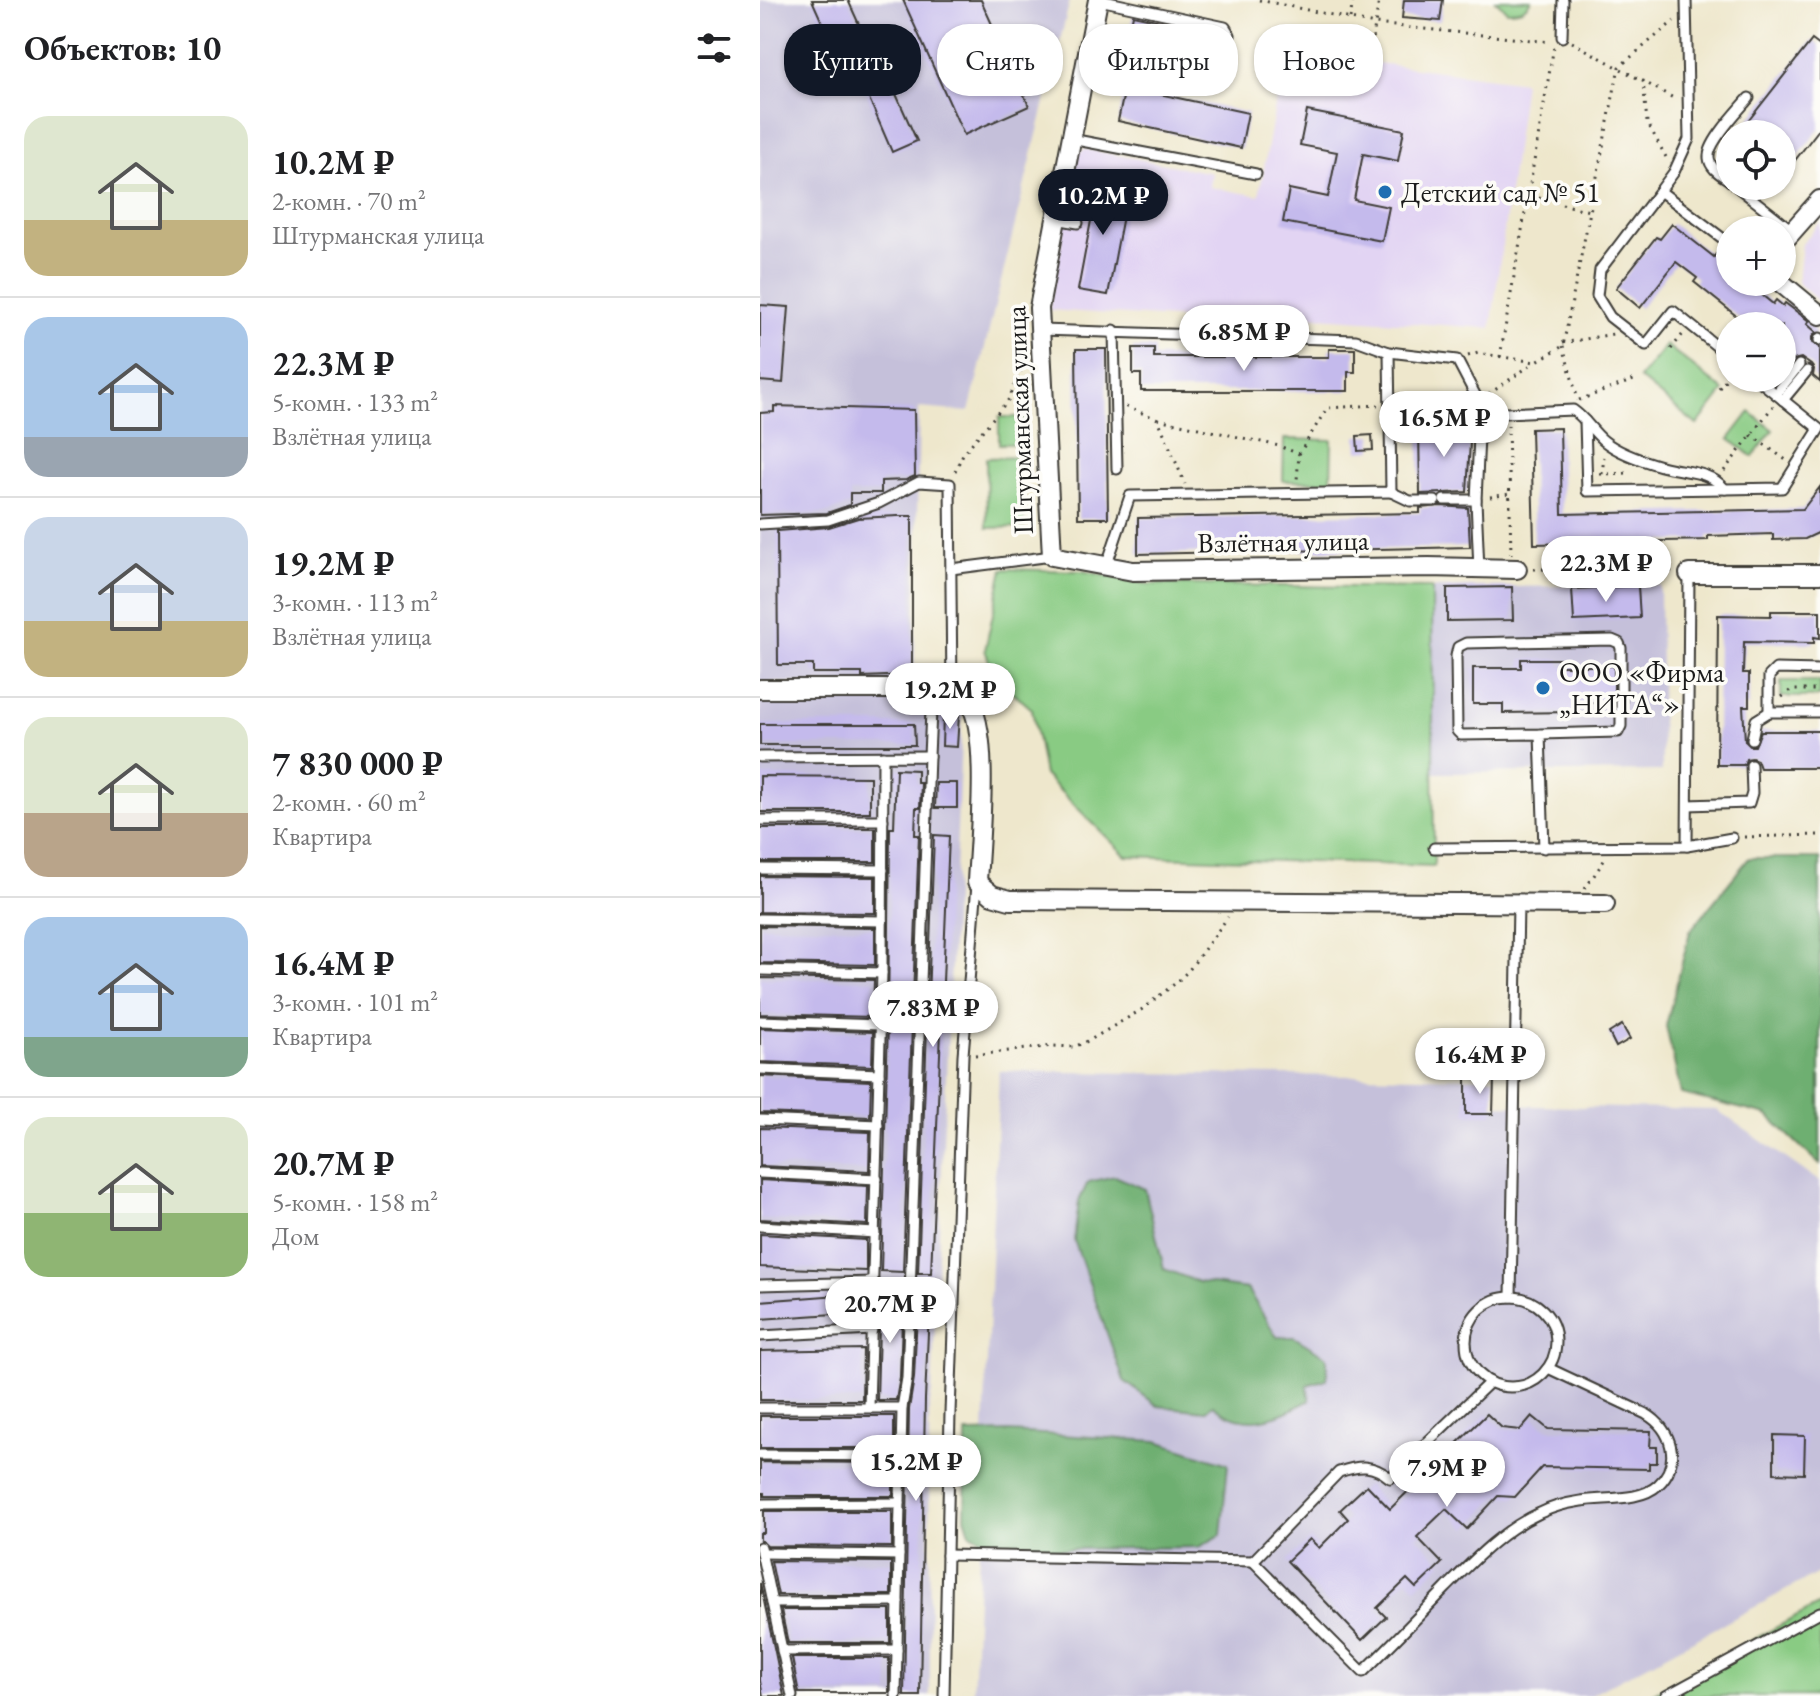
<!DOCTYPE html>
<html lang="ru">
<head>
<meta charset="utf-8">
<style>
	body { margin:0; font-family:"EB Garamond",serif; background:#f6f6f6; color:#202124; height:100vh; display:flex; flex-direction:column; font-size:30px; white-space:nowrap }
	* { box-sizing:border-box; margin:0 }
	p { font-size:26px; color:#757577 }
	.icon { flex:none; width:44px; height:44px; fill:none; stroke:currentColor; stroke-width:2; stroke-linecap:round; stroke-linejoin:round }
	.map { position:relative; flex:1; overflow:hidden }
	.panel { display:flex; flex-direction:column; background:#fff; width:760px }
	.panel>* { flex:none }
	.hud { position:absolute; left:24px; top:24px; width:760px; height:72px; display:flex; gap:16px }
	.buttons { position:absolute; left:956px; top:120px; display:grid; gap:16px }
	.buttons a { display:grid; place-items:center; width:80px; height:80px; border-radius:50%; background:#fff; box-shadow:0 2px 6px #0004; font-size:40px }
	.price { position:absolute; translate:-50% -68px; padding:0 18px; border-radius:28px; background:#fff; color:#222; font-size:26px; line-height:52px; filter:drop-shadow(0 2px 4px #0008) }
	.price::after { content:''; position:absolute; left:50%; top:48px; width:24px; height:18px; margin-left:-12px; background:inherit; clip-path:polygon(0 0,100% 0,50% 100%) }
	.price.current { background:#111827; color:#fff }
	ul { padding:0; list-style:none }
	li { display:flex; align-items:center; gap:24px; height:200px; padding:0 24px }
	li+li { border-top:2px solid #e0e0e0 }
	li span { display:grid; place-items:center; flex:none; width:224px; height:160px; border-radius:24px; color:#555 }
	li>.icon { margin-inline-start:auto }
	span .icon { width:96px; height:96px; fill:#fffc; stroke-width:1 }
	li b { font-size:34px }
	h2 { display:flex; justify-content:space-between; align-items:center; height:96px; padding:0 24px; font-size:34px }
	.pill { padding:0 28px; border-radius:32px; background:#fff; box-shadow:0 2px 6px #0004; font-size:28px; line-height:72px }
	.pill.current { background:#111827; color:#fff }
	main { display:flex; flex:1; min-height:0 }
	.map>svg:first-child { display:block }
	.built { fill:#e2d4f3 }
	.industrial { fill:#c5c0da }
	.green { fill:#89cb83; stroke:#527450; stroke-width:2 }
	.forest { fill:#6eaf71; stroke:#456646; stroke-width:2 }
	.building { fill:#c4baec }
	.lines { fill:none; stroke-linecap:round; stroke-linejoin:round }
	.service-casing { stroke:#3c3a36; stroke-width:13 }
	.minor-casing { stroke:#3c3a36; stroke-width:22 }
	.path { stroke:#3c3a36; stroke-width:3; stroke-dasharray:2 6; stroke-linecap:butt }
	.service { stroke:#fff; stroke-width:9 }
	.minor { stroke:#fff; stroke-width:18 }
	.poi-dot { fill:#1f6fb2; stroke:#fdfcf7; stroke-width:3 }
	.labels { text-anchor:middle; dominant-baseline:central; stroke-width:7; stroke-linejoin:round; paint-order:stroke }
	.poi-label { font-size:28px; fill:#1c1c1c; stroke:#fdfcf7; text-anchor:start }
	.street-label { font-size:28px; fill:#1c1c1c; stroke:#fdfcf7 }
</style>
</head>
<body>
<main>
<section class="panel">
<h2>Объектов: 10<svg class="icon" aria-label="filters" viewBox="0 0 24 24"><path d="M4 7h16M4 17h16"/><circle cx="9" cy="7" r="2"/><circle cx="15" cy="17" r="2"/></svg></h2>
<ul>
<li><span style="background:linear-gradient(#dfe7d0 65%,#c2b280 0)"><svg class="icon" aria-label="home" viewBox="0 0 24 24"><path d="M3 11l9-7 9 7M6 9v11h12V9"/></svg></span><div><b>10.2M ₽</b><p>2-комн. · 70 m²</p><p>Штурманская улица</p></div></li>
<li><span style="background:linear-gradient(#a9c7e8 75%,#9aa5b1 0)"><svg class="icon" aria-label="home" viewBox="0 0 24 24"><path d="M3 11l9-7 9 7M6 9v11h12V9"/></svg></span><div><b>22.3M ₽</b><p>5-комн. · 133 m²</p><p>Взлётная улица</p></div></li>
<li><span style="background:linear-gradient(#c9d6e8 65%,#c2b280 0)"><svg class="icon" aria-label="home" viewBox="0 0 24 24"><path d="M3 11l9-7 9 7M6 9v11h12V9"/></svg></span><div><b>19.2M ₽</b><p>3-комн. · 113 m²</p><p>Взлётная улица</p></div></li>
<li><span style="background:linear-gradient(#dfe7d0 60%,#b9a48a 0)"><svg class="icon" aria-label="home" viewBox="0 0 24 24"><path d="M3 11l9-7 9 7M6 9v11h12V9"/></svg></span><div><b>7 830 000 ₽</b><p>2-комн. · 60 m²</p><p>Квартира</p></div></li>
<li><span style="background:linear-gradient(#a9c7e8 75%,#7fa58c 0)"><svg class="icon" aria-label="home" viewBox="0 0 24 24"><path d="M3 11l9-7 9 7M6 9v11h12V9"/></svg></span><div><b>16.4M ₽</b><p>3-комн. · 101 m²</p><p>Квартира</p></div></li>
<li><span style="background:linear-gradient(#dfe7d0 60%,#8fb573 0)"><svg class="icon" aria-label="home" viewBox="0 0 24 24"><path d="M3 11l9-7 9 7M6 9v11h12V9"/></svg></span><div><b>20.7M ₽</b><p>5-комн. · 158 m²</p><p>Дом</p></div></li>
</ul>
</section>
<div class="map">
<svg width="1060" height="1696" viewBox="0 0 1060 1696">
	<rect width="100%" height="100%" fill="#fdfcf7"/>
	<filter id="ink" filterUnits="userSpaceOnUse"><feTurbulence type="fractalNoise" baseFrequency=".0125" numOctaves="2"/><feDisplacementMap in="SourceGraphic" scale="16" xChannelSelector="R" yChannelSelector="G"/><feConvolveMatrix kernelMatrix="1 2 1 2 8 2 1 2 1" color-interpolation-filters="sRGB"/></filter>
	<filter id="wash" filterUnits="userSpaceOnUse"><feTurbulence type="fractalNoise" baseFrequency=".006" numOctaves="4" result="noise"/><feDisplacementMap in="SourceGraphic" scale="32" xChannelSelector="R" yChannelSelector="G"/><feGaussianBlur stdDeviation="1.8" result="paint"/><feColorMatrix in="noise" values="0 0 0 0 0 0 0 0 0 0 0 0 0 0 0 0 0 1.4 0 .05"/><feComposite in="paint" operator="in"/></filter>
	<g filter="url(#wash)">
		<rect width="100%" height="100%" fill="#eee7cc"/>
		<g class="built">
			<path d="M 525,51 L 764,82 L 731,328 L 509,314 L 508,324 L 289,310 L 317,154 L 325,149 L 452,173 L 450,187 L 499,196 Z"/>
			<path d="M 1060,222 L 1060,303 L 1038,283 L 1042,244 Z"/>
		</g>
		<g class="industrial">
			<path d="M 0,0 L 310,0 L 209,412 L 159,408 L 154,686 L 0,682 Z"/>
			<path d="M 900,585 L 902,771 L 674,773 L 672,588 Z"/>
			<path d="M 203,696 L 172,1391 L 169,1409 L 170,1696 L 0,1696 L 0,697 Z"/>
			<path d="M 239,1071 L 734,1078 L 734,1105 L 957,1110 L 1060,1182 L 1060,1572 L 829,1696 L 213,1696 Z"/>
		</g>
		<g class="green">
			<path d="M 735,0 L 771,0 C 765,10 758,11 747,11 Z"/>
			<path d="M 906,345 L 964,391 L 937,425 L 879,378 Z"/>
			<path d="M 990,412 L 1013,430 L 993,457 L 969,439 Z"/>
			<rect x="239" y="417" width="25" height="27"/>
			<path d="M 524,439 L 572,440 L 571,482 L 523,481 Z"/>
			<path d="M 264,457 L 264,527 L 227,528 L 226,458 Z"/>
			<path d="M 243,569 L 323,571 L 386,584 L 672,588 L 674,866 L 366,856 L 284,775 L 272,709 L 235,677 L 225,650 Z"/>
			<rect x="1021" y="681" width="39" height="16"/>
			<path d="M 1060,1604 L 1060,1696 L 889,1696 Z"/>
		</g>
		<g class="forest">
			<path d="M 989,858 L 1060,858 L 1060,1165 L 1007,1115 L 921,1094 L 906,1026 L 930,931 Z"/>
			<path d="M 355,1176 L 385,1189 L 404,1269 L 438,1282 L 487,1289 L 517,1337 L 534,1337 L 567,1357 L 567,1379 L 547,1385 L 550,1400 C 517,1418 486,1432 453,1405 L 445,1411 L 398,1406 L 364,1381 L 314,1240 L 319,1201 L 328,1182 Z"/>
			<path d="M 249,1432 L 397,1441 L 468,1464 L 461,1535 L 439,1547 L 244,1550 L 210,1533 L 205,1517 L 206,1433 Z"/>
		</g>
		<g id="blocks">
			<g class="building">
				<path d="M 52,0 L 88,0 L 107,42 L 77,56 Z"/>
				<path d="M 143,0 L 221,0 L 269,106 L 204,135 Z"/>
				<path d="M 644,0 L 683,0 L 680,21 L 642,18 Z"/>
				<path d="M 373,15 L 405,22 L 390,92 L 488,113 L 481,148 L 358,121 L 368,74 L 361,73 Z"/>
				<path d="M 1052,40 L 1060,46 L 1060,128 L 1022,177 L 1022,134 L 978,134 Z"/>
				<path d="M 128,76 L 157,141 L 132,152 L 104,87 Z"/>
				<path d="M 547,111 L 644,130 L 638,161 L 603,154 L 594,200 L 629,207 L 622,241 L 523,222 L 529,189 L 568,197 L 577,152 L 540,145 Z"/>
				<path d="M 339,178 L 369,184 L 348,295 L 318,290 Z"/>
				<path d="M 912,224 L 954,257 L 956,254 L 970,265 L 970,282 L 986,282 L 1013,304 L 1016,300 L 1023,306 L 1025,303 L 1049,321 L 1047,324 L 1056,332 L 1052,337 L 1052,343 L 1060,347 L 1060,382 L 1053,376 L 1054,369 L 1051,365 L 1041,358 L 1033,360 L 1022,352 L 1022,326 L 989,326 L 934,282 L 937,278 L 916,262 L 880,308 L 856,288 L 896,237 L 900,239 Z"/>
				<path d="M 0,305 L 29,307 L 23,383 L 0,381 Z"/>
				<path d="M 373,348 L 394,348 L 394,357 L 569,357 L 569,349 L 595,349 L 595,372 L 588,372 L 588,391 L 381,391 L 381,374 L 373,374 Z"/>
				<path d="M 316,349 L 346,349 L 348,518 L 318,518 Z"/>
				<path d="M 14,406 L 154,410 L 155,476 L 146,480 L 121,481 L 121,493 L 90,493 L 90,505 L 67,513 L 0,515 L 0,413 L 14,412 Z"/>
				<path d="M 711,426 L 707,492 L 660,494 L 659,427 Z"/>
				<path d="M 800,428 L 802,514 L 1043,509 L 1060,487 L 1060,532 L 1045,539 L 1013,540 L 1013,534 L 948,536 L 948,540 L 774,544 L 771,429 Z"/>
				<path d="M 612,435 L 613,450 L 598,451 L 597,436 Z"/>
				<path d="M 680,506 L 708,508 L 710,547 L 378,554 L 378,518 L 660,513 L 660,508 Z"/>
				<path d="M 138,516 L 152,516 L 152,675 L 102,677 L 102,673 L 53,673 L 53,665 L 18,665 L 17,531 L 69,527 L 98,518 Z"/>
				<path d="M 878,586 L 880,618 L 814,621 L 812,589 Z"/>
				<path d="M 752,587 L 753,620 L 687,621 L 687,588 Z"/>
				<path d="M 1011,611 L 1060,611 L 1060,638 L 1054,637 L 1054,643 L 984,642 L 983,673 L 989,673 L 989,706 L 983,706 L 985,741 L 990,746 L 995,746 L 1001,731 L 1060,731 L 1060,768 L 1000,768 L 997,760 L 992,758 L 986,759 L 984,765 L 957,765 L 958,615 L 1011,616 Z"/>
				<path d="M 761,659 L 800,659 L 800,666 L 854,666 L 854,703 L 818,703 L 818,712 L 743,713 L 743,704 L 713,704 L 713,668 L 761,668 Z"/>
				<path d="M 183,715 L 199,715 L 197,747 L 182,746 Z"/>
				<path d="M 0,724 L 154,724 L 155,745 L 0,745 Z"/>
				<path d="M 136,769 L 157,770 L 157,783 L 161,783 L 160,808 L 156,808 L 155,835 L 159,835 L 143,1272 L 121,1271 L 128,1024 L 130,828 L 134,828 Z"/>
				<path d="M 0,776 L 110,777 L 110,812 L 0,812 Z"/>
				<path d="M 176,783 L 197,783 L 197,808 L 175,808 Z"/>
				<rect x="0" y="828" width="115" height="34"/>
				<path d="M 174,835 L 189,836 L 171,1273 L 158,1273 Z"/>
				<path d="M 0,876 L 115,877 L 115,913 L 0,912 Z"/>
				<path d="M 0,926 L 115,928 L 115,965 L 0,963 Z"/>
				<path d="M 0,978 L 114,980 L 113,1017 L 0,1014 Z"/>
				<path d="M 862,1025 L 870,1039 L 856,1047 L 849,1033 Z"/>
				<path d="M 0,1028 L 113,1032 L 112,1066 L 0,1062 Z"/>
				<path d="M 0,1076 L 111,1081 L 110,1117 L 0,1113 Z"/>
				<path d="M 706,1078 L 734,1078 L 733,1114 L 706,1114 Z"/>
				<path d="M 0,1128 L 110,1132 L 109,1171 L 0,1166 Z"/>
				<path d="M 0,1180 L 108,1186 L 107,1225 L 0,1219 Z"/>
				<path d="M 0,1234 L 106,1240 L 106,1271 L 0,1267 Z"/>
				<path d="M 170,1289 L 165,1399 L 160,1696 L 144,1696 L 149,1409 L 154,1378 L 158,1290 Z"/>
				<path d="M 143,1291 L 140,1377 L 136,1400 L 117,1400 L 120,1292 Z"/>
				<path d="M 105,1293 L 104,1312 L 0,1319 L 0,1301 Z"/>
				<path d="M 103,1349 L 102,1400 L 0,1400 L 0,1351 Z"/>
				<path d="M 727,1414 L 742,1428 L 760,1430 L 772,1416 L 788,1429 L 891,1431 L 890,1447 L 897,1447 L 897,1463 L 889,1463 L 889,1469 L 782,1467 L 755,1497 L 738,1496 L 707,1529 L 686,1509 L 657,1537 L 682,1563 L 656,1588 L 647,1579 L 617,1608 L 626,1617 L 602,1640 L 527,1561 L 550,1539 L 559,1548 L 588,1519 L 580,1510 L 607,1485 L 630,1509 Z"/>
				<rect x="0" y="1416" width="134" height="32"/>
				<path d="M 1014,1435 L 1045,1436 L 1044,1474 L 1014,1473 Z"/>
				<path d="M 0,1462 L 133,1463 L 133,1496 L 4,1496 L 4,1493 L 0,1493 Z"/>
				<path d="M 4,1511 L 132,1511 L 132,1547 L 7,1546 L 0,1540 L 0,1533 L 4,1533 Z"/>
				<path d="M 11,1561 L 131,1562 L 131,1595 L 18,1595 Z"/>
				<path d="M 0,1583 L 15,1652 L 24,1696 L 3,1696 L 0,1681 Z"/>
				<path d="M 21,1610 L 130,1610 L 130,1643 L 28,1643 Z"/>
				<path d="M 32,1658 L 129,1658 L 129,1693 L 39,1693 Z"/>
			</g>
		</g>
	</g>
	<g filter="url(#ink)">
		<use href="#blocks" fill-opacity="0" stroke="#3c3a36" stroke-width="2"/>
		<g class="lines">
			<g class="service-casing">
				<g id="service">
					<path d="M 339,0 L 465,27 L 470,35 L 466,53"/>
					<path d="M 802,37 L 803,0"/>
					<path d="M 311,139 L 496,174"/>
					<path d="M 970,181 C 962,175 950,169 949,158 C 947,143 979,110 989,98"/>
					<path d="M 976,186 L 1033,231"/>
					<path d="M 900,191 L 914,172 L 929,139 L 926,0"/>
					<path d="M 296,219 L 318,223"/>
					<path d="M 970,244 L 900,191 L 840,270 L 837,296 L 850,317 L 886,345 L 913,311 L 970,357"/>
					<path d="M 281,330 L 596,340 L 629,352 L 697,360 L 719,402 L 720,415 L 716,500 L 719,570"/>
					<path d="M 354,330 L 357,469"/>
					<path d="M 1059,340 L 1060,338"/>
					<path d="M 1016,394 L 1039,365"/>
					<path d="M 1023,400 L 1047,371"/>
					<path d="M 629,418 L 813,410 C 826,419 832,431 844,441 C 859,453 883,461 901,466 C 925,473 947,469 965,489 L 1022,488 L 1059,429 L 996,378"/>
					<path d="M 825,421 L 827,491 L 965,489"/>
					<path d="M 631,492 L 650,501 L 675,501"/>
					<path d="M 684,500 L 716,500"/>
					<path d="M 0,524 L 68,520 L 119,503 L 159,482 L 190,484 L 192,690"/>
					<path d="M 346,567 L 370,496 L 631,492 L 629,352"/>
					<path d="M 191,569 L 292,556"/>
					<path d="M 1060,670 L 1016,669 L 1009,676 L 1009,712 L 1060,712"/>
					<path d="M 780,734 L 701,735 L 697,731 L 696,656 L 698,647 L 706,643 L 852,640 L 859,643 L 861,648 L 861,726 L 858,732 L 780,734 L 784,848"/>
					<path d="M 992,739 L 996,720 L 1009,712"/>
					<path d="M 169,756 L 172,689"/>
					<path d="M 0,757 L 169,756 L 147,1378 L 142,1408 L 136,1696"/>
					<path d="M 928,805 L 989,803 L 992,793 L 991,765"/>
					<path d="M 0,820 L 123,820"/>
					<path d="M 927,846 L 929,574"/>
					<path d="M 674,848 L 927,846 L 972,838"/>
					<path d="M 0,869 L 123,870"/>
					<path d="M 0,919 L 122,921"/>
					<path d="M 0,970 L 122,973"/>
					<path d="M 0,1021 L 121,1025"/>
					<path d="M 0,1069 L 119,1074"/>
					<path d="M 0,1120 L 118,1125"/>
					<path d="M 0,1173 L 117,1179"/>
					<path d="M 0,1226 L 115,1233"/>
					<path d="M 0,1285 L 114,1282"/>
					<path d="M 751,1297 L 758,904"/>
					<circle cx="751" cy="1342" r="45"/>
					<path d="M 0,1336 L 112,1330"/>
					<path d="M 109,1407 L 122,973 L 123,756"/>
					<path d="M 0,1408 L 142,1408"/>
					<path d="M 0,1455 L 141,1456"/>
					<path d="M 0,1504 L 140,1503"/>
					<path d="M 0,1547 L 32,1696"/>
					<path d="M 1,1553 L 139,1555"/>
					<path d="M 187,1555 L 493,1561 L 579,1472 C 600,1465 613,1464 630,1478 L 730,1382"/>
					<path d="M 493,1561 L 603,1672 C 631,1645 658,1617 685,1589 C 714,1560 742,1530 780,1513 C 792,1507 808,1503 821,1501 C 844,1497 880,1502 898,1485 C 922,1463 912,1429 886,1414 L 788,1368"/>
					<path d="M 12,1603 L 138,1602"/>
					<path d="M 22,1651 L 137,1650"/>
					<path d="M 184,1696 L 190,1413 L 203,1055 L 217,884"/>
					<path d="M 906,1696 L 1060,1612"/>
				</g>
			</g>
			<g class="minor-casing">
				<g id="minor">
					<path d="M 338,0 L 279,308 L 292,556 L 373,571 L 669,567 L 757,569"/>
					<path d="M 1022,243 L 1060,200"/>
					<path d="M 1020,282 L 1060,315"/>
					<path d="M 929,574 L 1060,574"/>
					<path d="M 0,689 L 172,689 C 185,690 198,689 207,699 C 231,726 219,842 217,882 L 232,895 L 250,900 L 845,904"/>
				</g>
			</g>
			<g class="path">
				<path d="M 499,0 L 615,24 L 791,42"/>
				<path d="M 590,19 L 593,0"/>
				<path d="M 812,42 L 917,100"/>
				<path d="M 609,62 L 619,0"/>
				<path d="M 883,80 L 887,122 L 907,159"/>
				<path d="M 771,196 L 829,211"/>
				<path d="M 803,343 L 853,334"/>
				<path d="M 803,346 L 818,400"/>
				<path d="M 911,349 L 923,334"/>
				<path d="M 708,356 L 718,353 L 775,362 L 803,346 L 859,67 L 914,21"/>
				<path d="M 740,357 L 794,46"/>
				<path d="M 959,388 L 970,374"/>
				<path d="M 729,394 L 775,362"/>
				<path d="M 819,400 L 879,378"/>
				<path d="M 366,407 L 398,419 L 425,484"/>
				<path d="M 398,419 L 519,446 L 539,454 L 537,480"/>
				<path d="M 748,425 L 751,554"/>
				<path d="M 991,435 L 1026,460"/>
				<path d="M 539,454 L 567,408 L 618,405"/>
				<path d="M 195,471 L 203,454 L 249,399 L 263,364"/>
				<path d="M 964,471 L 1013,406"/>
				<path d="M 840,474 L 869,473"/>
				<path d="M 842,474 L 844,457"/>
				<path d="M 730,497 L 750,494"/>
				<path d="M 774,569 L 914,571"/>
				<path d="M 1022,697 L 1031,690 L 1060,690"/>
				<path d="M 984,837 L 1060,835"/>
				<path d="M 825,889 L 845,859"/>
				<path d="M 215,1055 L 293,1046 L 314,1047 L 330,1040 L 381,1010 L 417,982 L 429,970 L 468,917"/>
			</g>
			<use href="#service" class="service"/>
			<use href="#minor" class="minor"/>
		</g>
	</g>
	<g class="poi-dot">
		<circle cx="625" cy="192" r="8"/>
		<circle cx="783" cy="688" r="8"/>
	</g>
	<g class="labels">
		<g class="poi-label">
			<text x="641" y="192">Детский сад № 51</text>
			<text x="799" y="672">ООО «Фирма<tspan x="799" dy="32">„НИТА“»</tspan></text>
		</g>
		<g class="street-label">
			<text transform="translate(259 420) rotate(-92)">Штурманская улица</text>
			<text transform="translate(523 541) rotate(-1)">Взлётная улица</text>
		</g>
	</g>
</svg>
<div class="buttons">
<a><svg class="icon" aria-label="locate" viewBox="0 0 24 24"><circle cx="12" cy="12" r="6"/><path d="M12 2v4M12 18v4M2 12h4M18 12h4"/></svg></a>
<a>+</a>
<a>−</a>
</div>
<b class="price current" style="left:343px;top:237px">10.2M ₽</b>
<b class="price" style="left:484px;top:373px">6.85M ₽</b>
<b class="price" style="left:684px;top:459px">16.5M ₽</b>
<b class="price" style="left:846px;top:604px">22.3M ₽</b>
<b class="price" style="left:190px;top:731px">19.2M ₽</b>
<b class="price" style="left:173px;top:1049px">7.83M ₽</b>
<b class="price" style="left:720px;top:1096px">16.4M ₽</b>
<b class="price" style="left:130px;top:1345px">20.7M ₽</b>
<b class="price" style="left:156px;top:1503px">15.2M ₽</b>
<b class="price" style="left:687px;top:1509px">7.9M ₽</b>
<div class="hud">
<a class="pill current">Купить</a>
<a class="pill">Снять</a>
<a class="pill">Фильтры</a>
<a class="pill">Новое</a>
</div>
</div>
</main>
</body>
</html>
